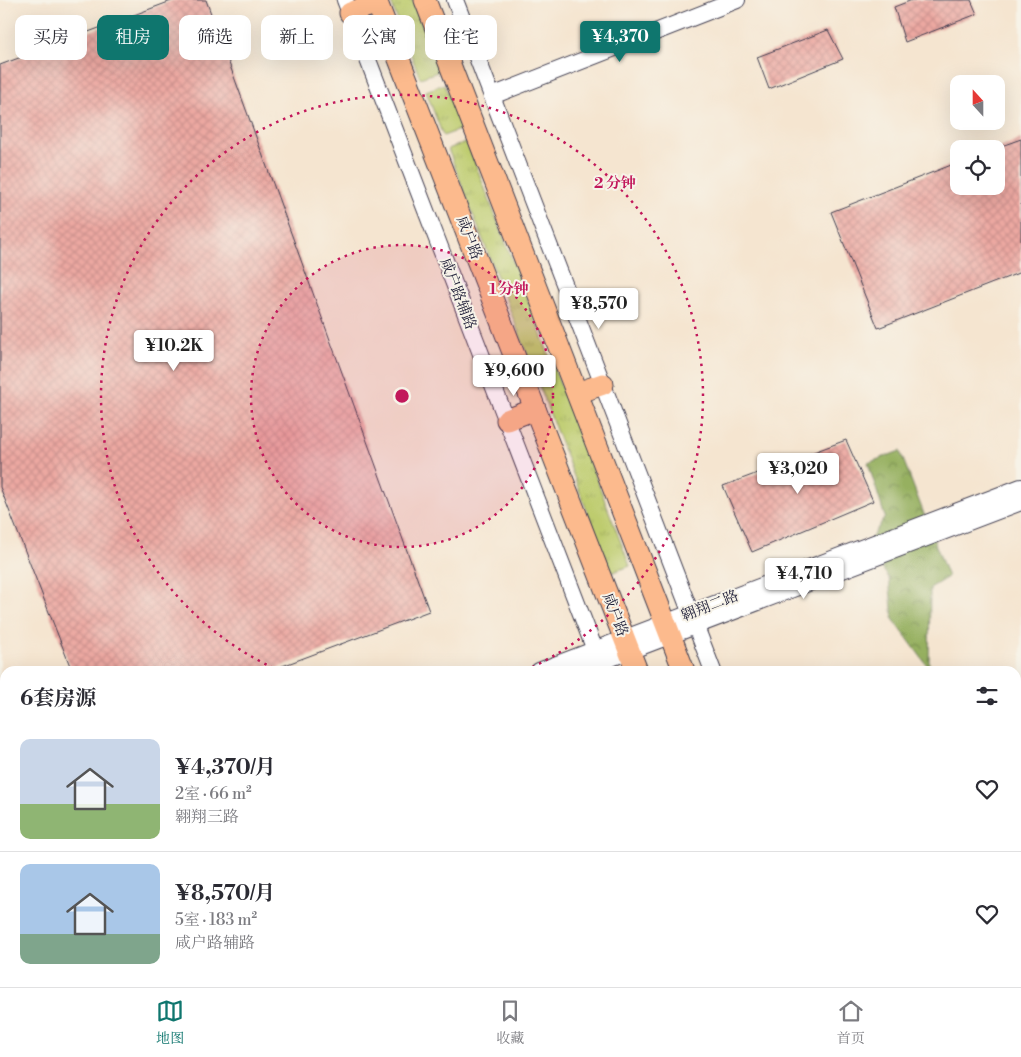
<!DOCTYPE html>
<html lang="zh">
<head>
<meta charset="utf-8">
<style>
	body { margin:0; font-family:"Libre Bodoni","Noto Serif SC",serif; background:#f2f2f3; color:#2b2b33; height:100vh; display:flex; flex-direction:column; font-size:19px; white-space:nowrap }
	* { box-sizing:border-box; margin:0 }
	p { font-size:16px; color:#7c7c81 }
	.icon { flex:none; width:28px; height:28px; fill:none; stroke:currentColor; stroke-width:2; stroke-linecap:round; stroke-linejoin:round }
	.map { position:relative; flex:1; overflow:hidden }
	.drawer { position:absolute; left:0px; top:666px; width:1021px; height:321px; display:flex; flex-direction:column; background:#fff; border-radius:15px 15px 0 0; box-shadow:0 5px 20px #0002 }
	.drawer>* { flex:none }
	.banner { position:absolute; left:15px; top:15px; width:500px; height:45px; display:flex; gap:10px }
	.needle { width:32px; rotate:339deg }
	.buttons { position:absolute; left:950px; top:75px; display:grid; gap:10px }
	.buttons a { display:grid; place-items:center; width:55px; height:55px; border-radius:10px; background:#fff; box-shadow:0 5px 20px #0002; font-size:25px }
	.price { position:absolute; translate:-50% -42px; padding:0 11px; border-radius:5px; background:#fff; color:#222; font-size:16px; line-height:32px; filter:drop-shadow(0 1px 2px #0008) }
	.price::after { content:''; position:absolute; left:50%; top:30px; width:15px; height:11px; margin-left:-8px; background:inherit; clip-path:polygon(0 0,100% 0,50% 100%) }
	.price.active { background:#0f766e; color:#fff }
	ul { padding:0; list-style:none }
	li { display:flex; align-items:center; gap:15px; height:125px; padding:0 20px }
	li+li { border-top:1px solid #e1e1e2 }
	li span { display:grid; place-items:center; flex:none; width:140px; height:100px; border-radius:10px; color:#555 }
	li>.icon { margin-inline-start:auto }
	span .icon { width:60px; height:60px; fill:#fffc; stroke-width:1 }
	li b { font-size:21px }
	h2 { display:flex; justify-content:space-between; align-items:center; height:60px; padding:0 20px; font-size:21px }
	.chip { padding:0 18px; border-radius:10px; background:#fff; box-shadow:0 5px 20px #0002; font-size:18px; line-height:45px }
	.chip.active { background:#0f766e; color:#fff }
	.tab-bar { display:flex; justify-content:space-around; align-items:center; height:70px; border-top:1px solid #e1e1e2; background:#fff; font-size:14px; color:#7c7c81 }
	.tab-bar a { display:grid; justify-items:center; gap:2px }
	.tab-bar .active { color:#0f766e }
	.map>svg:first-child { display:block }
	.grass { fill:url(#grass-tufts); stroke:#707754 }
	.forest { fill:url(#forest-crowns); stroke:#5c694e }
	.building { fill:url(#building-cross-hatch) }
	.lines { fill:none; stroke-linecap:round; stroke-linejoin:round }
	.minor-casing { stroke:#423f51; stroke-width:18 }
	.major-casing { stroke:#423f51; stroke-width:23 }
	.minor { stroke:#fff; stroke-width:16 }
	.major { stroke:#fcba8d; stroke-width:21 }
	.ring { fill:none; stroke:#c2185b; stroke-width:2.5; stroke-dasharray:2.5 5 }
	.labels { text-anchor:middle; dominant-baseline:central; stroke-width:4; stroke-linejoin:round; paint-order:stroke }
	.street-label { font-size:15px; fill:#22223b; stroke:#f7f3e8 }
	.centre { fill:#c2185b; stroke:#f7f3e8; stroke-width:2.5 }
	.ring-label { font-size:15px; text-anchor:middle; font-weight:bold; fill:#c2185b; stroke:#f7f3e8; stroke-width:4; stroke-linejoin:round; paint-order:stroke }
</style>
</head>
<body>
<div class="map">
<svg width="1021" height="987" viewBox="0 0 1021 987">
	<defs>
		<pattern id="grass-tufts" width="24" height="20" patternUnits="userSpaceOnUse" patternTransform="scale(1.25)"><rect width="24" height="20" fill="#becc6e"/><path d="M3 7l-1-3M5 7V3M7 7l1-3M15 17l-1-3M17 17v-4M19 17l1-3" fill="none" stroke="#a3af60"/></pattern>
		<pattern id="forest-crowns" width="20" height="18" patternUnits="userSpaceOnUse" patternTransform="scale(1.25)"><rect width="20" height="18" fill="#96b061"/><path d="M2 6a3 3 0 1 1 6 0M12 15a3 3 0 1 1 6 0" fill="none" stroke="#7a8f51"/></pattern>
		<pattern id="building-cross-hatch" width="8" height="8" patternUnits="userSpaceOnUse" patternTransform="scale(1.25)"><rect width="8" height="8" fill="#eca8a1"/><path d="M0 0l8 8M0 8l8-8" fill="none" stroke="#ca908c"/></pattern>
	</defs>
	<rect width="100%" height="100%" fill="#f7f3e8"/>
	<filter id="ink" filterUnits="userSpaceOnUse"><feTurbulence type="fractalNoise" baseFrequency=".02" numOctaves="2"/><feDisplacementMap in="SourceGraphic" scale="10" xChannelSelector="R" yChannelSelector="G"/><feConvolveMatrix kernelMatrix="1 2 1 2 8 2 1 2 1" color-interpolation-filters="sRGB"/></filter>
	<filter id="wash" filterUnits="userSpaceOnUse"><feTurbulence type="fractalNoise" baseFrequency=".0096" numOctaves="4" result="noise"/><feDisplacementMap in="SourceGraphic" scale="20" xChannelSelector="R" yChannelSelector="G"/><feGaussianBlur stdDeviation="1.12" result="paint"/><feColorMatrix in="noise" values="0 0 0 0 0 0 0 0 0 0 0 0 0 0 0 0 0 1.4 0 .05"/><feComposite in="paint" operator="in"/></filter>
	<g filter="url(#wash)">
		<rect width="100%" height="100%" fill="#f5e5d0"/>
		<g class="grass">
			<path d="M 390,0 L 413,0 L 440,71 L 420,78 Z"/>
			<path d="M 444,84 L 462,129 L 443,136 L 426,91 Z"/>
			<path d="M 467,142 L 630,566 L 611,573 L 448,149 Z"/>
		</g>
		<path class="forest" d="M 900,451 L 948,577 L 930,588 L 929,668 L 893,619 L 889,578 L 866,546 L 885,517 L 868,463 Z"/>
		<g id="blocks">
			<g class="building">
				<path d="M 174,0 L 206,0 L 429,611 L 269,671 L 72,671 L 0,487 L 0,65 Z"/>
				<path d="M 912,0 L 971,0 L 977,14 L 905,42 L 894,7 Z"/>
				<path d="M 828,30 L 843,59 L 769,89 L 757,57 Z"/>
				<path d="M 1021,139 L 1021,272 L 878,328 L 831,212 L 959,162 L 959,186 L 996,186 L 996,148 Z"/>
				<path d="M 846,440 L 873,501 L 752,552 L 723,486 Z"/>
			</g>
		</g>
	</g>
	<g filter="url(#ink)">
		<use href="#blocks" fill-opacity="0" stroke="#423f51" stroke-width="1"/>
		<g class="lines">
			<g class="minor-casing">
				<g id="minor">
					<path d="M 345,0 L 603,671"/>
					<path d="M 455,0 L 713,671"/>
					<path d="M 492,96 L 737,0"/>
					<path d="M 539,671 L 1021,487"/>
					<path d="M 577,671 L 1021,502"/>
					<path d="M 0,878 L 5,876"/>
					<path d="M 0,893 L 5,891"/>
					<path d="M 1016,952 L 1021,950"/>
					<path d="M 724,982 L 726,987"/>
					<path d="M 833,982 L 835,987"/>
					<path d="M 925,987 L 936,982"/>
				</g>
			</g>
			<g class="major-casing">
				<g id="major">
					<path d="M 376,0 L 637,671"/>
					<path d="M 425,0 L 684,671"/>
					<path d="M 350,13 L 377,3"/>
					<path d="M 577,393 L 603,384"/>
					<path d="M 507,420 L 535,409"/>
					<path d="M 757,982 L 759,987"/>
					<path d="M 804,982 L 806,987"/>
				</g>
			</g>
			<use href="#minor" class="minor"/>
			<use href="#major" class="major"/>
		</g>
	</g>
	<circle cx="402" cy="396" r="151" fill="#c2185b" fill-opacity=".12"/>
	<g class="ring">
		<circle cx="402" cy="396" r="151"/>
		<path d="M280 671A301 301 0 1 1 524 671"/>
	</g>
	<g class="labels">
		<g class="street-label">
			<text transform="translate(469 238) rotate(69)">咸户路</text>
			<text transform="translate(458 294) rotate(69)">咸户路辅路</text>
			<text transform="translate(710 606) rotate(-21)">翱翔二路</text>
			<text transform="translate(615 615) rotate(69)">咸户路</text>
		</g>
	</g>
	<circle cx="402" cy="396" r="8" class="centre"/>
	<g class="ring-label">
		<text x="615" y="188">2 分钟</text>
		<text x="509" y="294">1 分钟</text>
	</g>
</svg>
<div class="buttons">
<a><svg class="needle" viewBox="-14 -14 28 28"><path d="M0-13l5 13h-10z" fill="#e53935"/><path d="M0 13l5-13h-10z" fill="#7c7c81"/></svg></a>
<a><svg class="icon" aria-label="locate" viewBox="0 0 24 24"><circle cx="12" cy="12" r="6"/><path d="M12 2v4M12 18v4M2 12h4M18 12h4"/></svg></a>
</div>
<b class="price active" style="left:620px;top:63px">¥4,370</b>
<b class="price" style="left:599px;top:330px">¥8,570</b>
<b class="price" style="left:174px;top:372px">¥10.2K</b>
<b class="price" style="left:514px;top:397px">¥9,600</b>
<b class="price" style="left:798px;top:495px">¥3,020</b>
<b class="price" style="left:804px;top:600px">¥4,710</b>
<div class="banner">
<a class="chip">买房</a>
<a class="chip active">租房</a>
<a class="chip">筛选</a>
<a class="chip">新上</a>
<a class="chip">公寓</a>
<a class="chip">住宅</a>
</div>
<section class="drawer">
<h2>6套房源<svg class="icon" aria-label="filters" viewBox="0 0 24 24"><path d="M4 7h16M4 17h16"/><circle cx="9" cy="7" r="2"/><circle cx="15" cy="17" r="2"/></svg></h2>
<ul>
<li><span style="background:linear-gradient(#c9d6e8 65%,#8fb573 0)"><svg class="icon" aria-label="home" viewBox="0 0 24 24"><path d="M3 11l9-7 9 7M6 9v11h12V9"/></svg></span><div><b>¥4,370/月</b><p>2室 · 66 m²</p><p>翱翔三路</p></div><svg class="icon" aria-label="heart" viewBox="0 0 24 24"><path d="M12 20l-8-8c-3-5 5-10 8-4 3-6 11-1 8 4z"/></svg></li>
<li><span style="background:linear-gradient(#a9c7e8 70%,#7fa58c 0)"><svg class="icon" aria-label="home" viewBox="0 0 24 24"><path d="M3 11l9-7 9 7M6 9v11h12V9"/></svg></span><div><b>¥8,570/月</b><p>5室 · 183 m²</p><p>咸户路辅路</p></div><svg class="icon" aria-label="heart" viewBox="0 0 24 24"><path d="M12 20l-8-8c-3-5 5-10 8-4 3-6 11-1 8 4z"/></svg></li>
</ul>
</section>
</div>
<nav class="tab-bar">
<a class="active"><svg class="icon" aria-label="map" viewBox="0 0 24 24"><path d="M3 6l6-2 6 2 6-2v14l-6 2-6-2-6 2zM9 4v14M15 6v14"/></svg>地图</a>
<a><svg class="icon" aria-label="saved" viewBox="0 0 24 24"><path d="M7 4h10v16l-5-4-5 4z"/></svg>收藏</a>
<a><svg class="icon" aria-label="home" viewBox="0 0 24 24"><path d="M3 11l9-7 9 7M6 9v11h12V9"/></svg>首页</a>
</nav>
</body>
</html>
